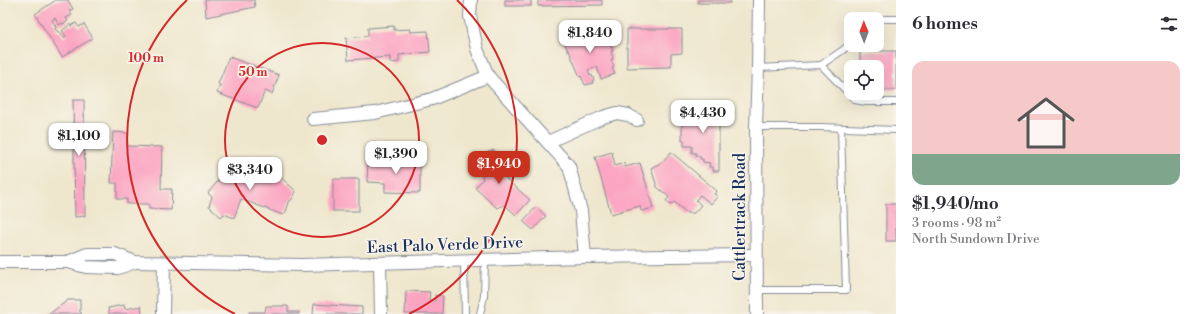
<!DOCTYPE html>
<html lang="en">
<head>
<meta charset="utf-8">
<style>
	body { margin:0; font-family:"Libre Bodoni",serif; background:#f2f2f3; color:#2b2b33; height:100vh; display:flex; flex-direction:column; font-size:15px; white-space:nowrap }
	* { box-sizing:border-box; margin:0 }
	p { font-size:13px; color:#7c7c81 }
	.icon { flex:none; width:22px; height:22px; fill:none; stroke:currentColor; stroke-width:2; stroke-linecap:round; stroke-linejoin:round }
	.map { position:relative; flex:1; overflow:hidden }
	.sheet { display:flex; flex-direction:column; background:#fff; width:300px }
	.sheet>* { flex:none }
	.needle { width:26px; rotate:359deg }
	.fabs { position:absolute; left:844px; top:12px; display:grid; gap:8px }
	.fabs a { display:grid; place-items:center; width:40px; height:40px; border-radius:8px; background:#fff; box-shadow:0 4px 16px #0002; font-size:20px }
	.price { position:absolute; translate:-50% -34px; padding:0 9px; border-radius:8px; background:#fff; color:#222; font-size:13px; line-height:26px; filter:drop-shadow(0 1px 2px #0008) }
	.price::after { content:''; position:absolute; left:50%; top:24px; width:12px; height:9px; margin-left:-6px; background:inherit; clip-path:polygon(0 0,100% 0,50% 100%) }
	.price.active { background:#c8321e; color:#fff }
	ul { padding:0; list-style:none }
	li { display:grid; align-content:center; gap:8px; height:212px; padding:0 16px }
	li span { display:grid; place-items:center; height:124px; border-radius:12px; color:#555 }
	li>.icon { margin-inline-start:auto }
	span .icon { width:72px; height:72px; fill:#fffc; stroke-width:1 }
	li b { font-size:17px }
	h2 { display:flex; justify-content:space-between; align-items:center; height:48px; padding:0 16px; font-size:17px }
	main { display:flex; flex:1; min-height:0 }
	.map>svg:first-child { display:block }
	.building { fill:#fca5c2 }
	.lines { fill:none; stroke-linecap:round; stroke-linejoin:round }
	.lane-casing { stroke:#858b96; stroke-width:8 }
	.street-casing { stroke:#858b96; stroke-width:14 }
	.lane { stroke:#fff; stroke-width:6 }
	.street { stroke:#fff; stroke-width:12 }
	.ring { fill:none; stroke:#d62828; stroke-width:2 }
	.labels { text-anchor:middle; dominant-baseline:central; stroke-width:3.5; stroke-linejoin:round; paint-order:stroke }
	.street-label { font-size:16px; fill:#1b2f5e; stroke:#f7f3e8 }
	.centre { fill:#d62828; stroke:#f7f3e8; stroke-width:2 }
	.ring-label { font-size:12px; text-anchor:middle; font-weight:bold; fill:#d62828; stroke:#f7f3e8; stroke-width:3.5; stroke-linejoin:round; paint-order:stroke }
</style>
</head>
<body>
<main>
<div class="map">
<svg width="896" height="314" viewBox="0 0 896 314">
	<rect width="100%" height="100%" fill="#f7f3e8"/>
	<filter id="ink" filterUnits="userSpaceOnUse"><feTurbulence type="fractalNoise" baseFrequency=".025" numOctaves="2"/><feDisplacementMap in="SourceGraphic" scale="8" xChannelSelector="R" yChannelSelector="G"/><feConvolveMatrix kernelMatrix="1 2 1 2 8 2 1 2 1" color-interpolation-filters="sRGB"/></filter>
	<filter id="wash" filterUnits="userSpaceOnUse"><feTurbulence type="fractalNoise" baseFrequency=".012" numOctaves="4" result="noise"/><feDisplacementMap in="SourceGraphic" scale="16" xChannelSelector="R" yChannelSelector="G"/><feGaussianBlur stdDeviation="0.9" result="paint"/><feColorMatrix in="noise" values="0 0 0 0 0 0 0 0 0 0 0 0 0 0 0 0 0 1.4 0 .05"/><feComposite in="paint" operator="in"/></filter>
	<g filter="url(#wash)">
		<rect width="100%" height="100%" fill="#efe7cd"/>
		<g id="blocks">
			<g class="building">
				<path d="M 56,0 L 68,0 L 73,9 L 69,11 L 72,15 L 66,18 L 68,21 L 63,24 L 62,23 L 59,25 L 55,18 L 52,20 L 56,27 L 55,29 L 58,32 L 60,32 L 64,38 L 66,36 L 62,31 L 70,24 L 71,26 L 76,23 L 79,27 L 84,24 L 93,38 L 62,57 L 35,14 Z"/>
				<path d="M 205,0 L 254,0 L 255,7 L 206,17 Z"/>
				<rect x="505" y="0" width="26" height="6"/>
				<path d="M 538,0 L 602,0 L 602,5 L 538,6 Z"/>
				<rect x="698" y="0" width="32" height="3"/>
				<path d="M 394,26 L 394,30 L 410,29 L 411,32 L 428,31 L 430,52 L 399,55 L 399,62 L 390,63 L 390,57 L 348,60 L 346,38 L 368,36 L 368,28 Z"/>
				<path d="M 627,29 L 682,29 L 682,53 L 671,54 L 671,67 L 627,68 Z"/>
				<path d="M 567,31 L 568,35 L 579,31 L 581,35 L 593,31 L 594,34 L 603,31 L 603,33 L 609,31 L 611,37 L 608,38 L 613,51 L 611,51 L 613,59 L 611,60 L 614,67 L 612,68 L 615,74 L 601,79 L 597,67 L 588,70 L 590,76 L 592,75 L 594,80 L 592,81 L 593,83 L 585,85 L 581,76 L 580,77 L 569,51 L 568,51 L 560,33 Z"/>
				<path d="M 860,51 L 896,51 L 896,90 L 877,90 L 877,67 L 860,67 Z"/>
				<path d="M 229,57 L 279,75 L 272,94 L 265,91 L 258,108 L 217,93 L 220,85 L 218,84 Z"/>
				<path d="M 73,100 L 84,100 L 85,216 L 75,217 Z"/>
				<path d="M 714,104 L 719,104 L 719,171 L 713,171 L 713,167 L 709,167 L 710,163 L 703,162 L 703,159 L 700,159 L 700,156 L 696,156 L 696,153 L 692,153 L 692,146 L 684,146 L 684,140 L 682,140 L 682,122 L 685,122 L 685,115 L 688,115 L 688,110 L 696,110 L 697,108 L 702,108 L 702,107 L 714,107 Z"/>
				<path d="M 113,132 L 128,133 L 127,146 L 162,147 L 161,189 L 172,189 L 171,210 L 149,209 L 149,204 L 127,204 L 127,199 L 117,199 L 117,183 L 111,183 Z"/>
				<path d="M 494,150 L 503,176 L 530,200 L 516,215 L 505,205 L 497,208 L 475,188 L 483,179 L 476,156 Z"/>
				<path d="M 612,152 L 615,166 L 624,163 L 625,167 L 640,163 L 653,208 L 641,211 L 640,206 L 611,214 L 595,157 Z"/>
				<path d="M 671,152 L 717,191 L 714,194 L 718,196 L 711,204 L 700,195 L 696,200 L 701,205 L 694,213 L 687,213 L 674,202 L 671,205 L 666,201 L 669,197 L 657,187 L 651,168 L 662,162 Z"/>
				<path d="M 368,160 L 420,161 L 420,193 L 385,192 L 385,183 L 367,182 Z"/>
				<path d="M 230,162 L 243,167 L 241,173 L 247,179 L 252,173 L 255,166 L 259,167 L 270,177 L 272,173 L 278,175 L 296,191 L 293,198 L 289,202 L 286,212 L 283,215 L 241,199 L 234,218 L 224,214 L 221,217 L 209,206 L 212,197 L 208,193 L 226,171 Z"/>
				<rect x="333" y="179" width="26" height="32"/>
				<rect x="886" y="204" width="10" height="37"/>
				<path d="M 536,207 L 546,216 L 533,230 L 523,221 Z"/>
				<path d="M 406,291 L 430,292 L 429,300 L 435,301 L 435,295 L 443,296 L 442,314 L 405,314 Z"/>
				<path d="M 68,300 L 80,300 L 80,312 L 82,314 L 47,314 L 52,312 Z"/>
				<path d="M 314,304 L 362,307 L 362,314 L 313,314 Z"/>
				<path d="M 124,305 L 125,309 L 141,306 L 142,314 L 109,314 L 108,308 Z"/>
				<path d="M 266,306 L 288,306 L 288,312 L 299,312 L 299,314 L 249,314 L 249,312 L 265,312 Z"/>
			</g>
		</g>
	</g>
	<g filter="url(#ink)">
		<use href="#blocks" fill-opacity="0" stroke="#858b96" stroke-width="1"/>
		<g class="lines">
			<g class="lane-casing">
				<g id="lane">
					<path d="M 877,21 L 883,19 L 896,19"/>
					<path d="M 821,65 L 855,100 L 866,102 L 896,102"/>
					<path d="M 758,68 L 821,65 L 843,50 L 851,43"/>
					<path d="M 756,127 L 821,127 L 896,130"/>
					<path d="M 464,260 L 465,314"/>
					<path d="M 756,290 L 846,290 L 841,128"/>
					<path d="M 480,314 L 484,296 L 485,260"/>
				</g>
			</g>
			<g class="street-casing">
				<g id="street">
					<path d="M 471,0 L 470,16 L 477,49 L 488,76 L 569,166 L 581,211 L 585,257"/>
					<path d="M 313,119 L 375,113 L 432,99 L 488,76"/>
					<path d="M 548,142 L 603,117 L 617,113 L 628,115 L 637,120"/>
					<path d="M 0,262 L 68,262 L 86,267 L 118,268 L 135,262"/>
					<path d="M 68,262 L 87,254 L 115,254 L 135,262 L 302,265 L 585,257 L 756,255"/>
					<path d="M 380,263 L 381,314"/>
					<path d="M 163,314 L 164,263"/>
					<path d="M 757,314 L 756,127 L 758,68 L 759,0"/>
				</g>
			</g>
			<use href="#lane" class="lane"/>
			<use href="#street" class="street"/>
		</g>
	</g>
	<g class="ring">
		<circle cx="322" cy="140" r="97"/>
		<path d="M235 314A194 194 0 0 1 187 0M457 0A194 194 0 0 1 409 314"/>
	</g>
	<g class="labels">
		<g class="street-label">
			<text transform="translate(740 217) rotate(-90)">Cattlertrack Road</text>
			<text transform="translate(445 245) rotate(-2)">East Palo Verde Drive</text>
		</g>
	</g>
	<circle cx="322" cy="140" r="6" class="centre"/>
	<g class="ring-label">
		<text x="146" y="62">100 m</text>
		<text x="253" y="76">50 m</text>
	</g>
</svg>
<div class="fabs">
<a><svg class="needle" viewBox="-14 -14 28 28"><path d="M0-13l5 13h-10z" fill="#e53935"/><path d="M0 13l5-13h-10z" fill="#7c7c81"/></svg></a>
<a><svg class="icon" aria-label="locate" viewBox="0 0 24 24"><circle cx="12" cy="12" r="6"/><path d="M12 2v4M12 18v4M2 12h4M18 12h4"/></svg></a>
</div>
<b class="price" style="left:590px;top:54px">$1,840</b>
<b class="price" style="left:703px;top:134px">$4,430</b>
<b class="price" style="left:79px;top:157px">$1,100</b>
<b class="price" style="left:396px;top:175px">$1,390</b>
<b class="price active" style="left:499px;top:185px">$1,940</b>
<b class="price" style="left:250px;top:191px">$3,340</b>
</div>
<section class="sheet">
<h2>6 homes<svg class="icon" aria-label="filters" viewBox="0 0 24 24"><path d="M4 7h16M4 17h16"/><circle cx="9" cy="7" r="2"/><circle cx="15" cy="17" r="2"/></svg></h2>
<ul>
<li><span style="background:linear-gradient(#f6c9c9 75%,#7fa58c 0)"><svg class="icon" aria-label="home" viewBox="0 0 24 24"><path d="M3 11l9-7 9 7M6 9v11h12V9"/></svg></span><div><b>$1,940/mo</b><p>3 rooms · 98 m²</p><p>North Sundown Drive</p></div></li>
</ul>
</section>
</main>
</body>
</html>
